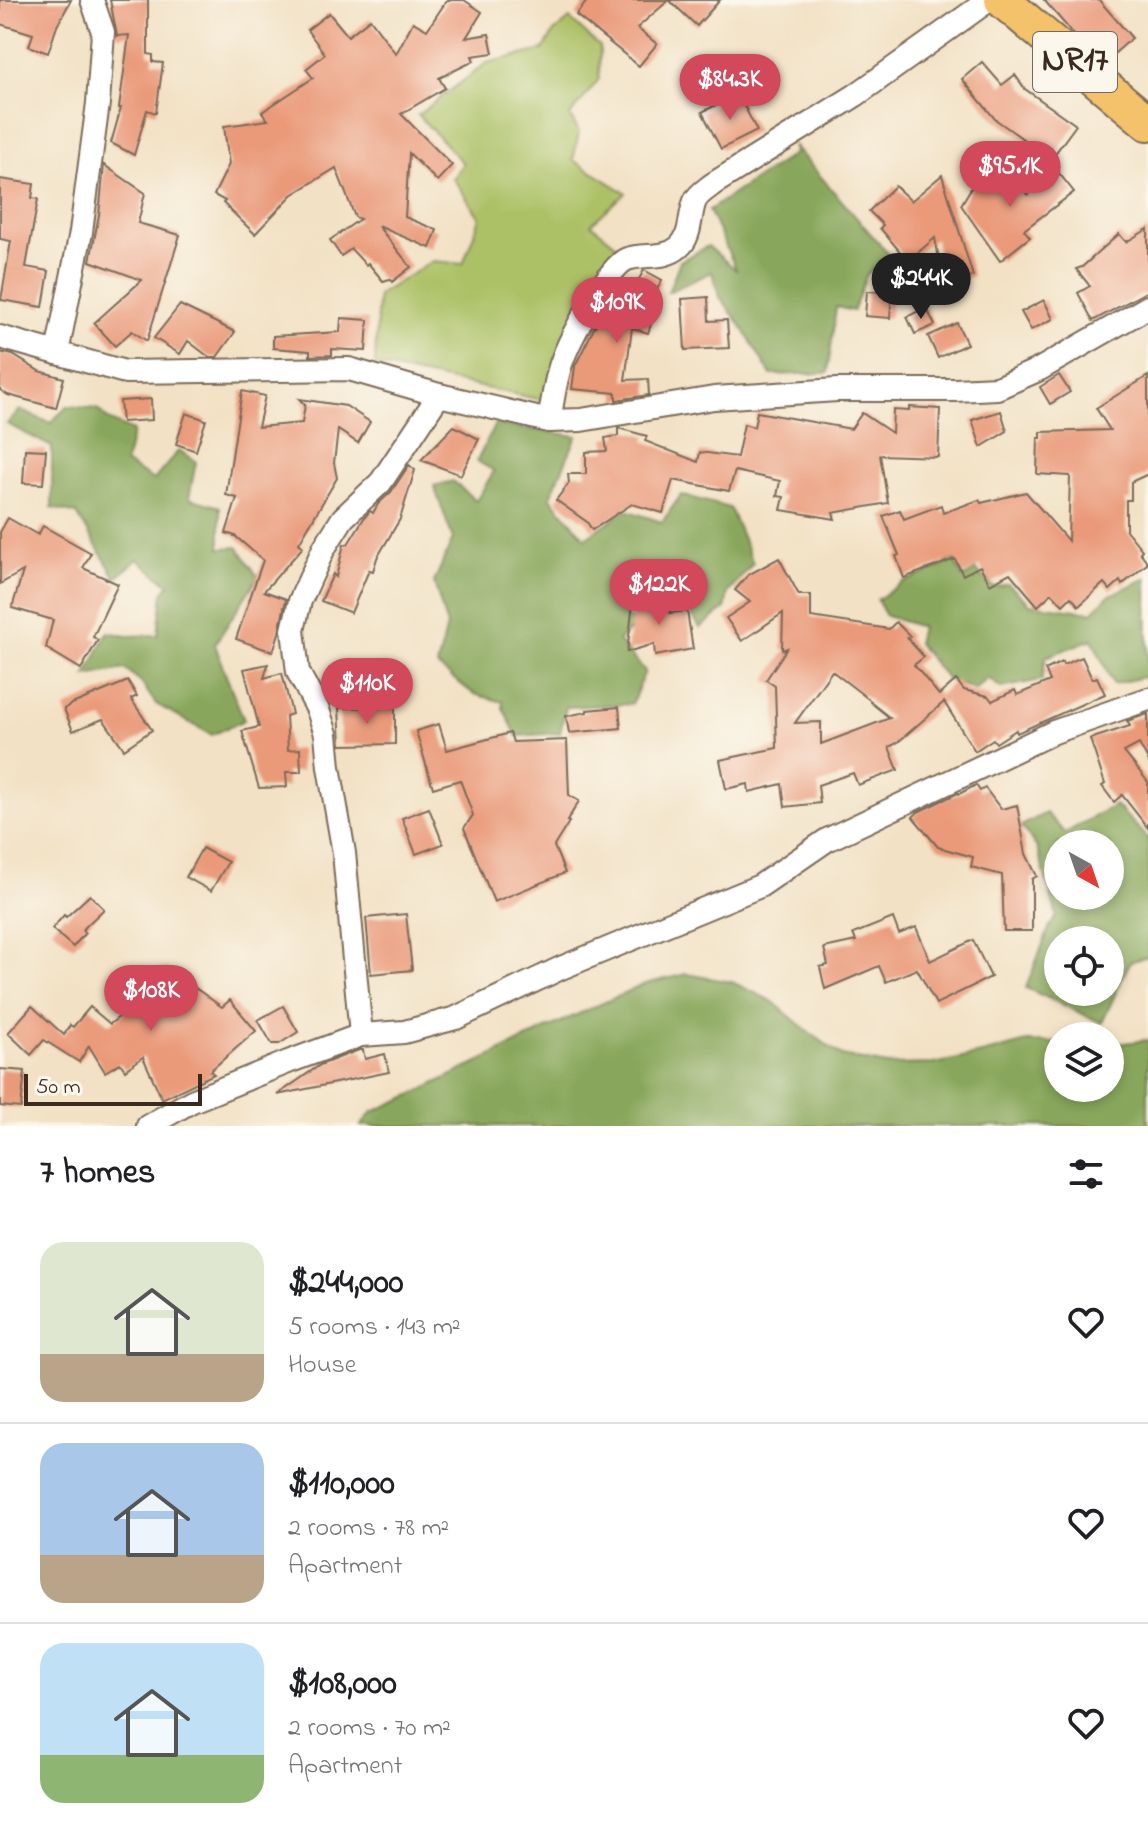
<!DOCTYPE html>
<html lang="en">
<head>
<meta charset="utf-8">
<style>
	body { margin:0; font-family:"Indie Flower",sans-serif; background:#f6f6f6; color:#202124; height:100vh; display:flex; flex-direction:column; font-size:30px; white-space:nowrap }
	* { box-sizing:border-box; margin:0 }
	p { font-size:26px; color:#757577 }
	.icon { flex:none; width:44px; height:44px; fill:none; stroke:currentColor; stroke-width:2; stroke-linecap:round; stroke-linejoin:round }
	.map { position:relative; height:1126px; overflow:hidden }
	.drawer { display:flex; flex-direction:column; background:#fff; flex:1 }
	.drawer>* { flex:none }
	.needle { width:52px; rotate:140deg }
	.fabs { position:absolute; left:1044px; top:830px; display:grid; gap:16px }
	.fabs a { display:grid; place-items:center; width:80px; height:80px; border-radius:50%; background:#fff; box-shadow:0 4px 12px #0003; font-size:40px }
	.scale { position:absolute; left:24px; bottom:20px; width:178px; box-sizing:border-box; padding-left:8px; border:4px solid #3b2a1e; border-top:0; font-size:22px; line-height:28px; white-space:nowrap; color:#3b2a1e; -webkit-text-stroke:6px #fbf7ec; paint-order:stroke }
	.price { position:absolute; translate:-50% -68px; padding:0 18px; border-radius:28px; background:#d1495b; color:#fff; font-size:26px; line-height:52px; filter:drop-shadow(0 2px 4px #0008) }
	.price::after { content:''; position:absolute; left:50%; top:48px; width:24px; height:18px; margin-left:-12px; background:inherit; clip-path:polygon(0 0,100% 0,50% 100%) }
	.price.active { background:#222; color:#fff }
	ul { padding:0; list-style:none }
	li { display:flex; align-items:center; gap:24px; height:200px; padding:0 40px }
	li+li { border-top:2px solid #e0e0e0 }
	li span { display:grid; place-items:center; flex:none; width:224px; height:160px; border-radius:24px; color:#555 }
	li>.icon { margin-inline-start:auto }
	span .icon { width:96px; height:96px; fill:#fffc; stroke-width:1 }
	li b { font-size:34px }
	h2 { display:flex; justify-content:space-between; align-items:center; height:96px; padding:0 40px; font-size:34px }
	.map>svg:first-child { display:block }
	.green { fill:#acc166; stroke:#747642; stroke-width:2 }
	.forest { fill:#89a75b; stroke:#62683c; stroke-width:2; fill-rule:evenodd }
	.building { fill:#ea9a79; fill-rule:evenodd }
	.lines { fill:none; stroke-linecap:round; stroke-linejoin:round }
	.street-casing { stroke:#7b6a58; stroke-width:26 }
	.primary-casing { stroke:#7b6a58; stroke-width:38 }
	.street { stroke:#fff; stroke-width:22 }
	.primary { stroke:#f4c26a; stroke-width:34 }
	.labels { text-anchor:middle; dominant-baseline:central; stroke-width:6; stroke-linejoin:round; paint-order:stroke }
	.shield { fill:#fbf7ec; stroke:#75685c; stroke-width:2 }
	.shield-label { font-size:34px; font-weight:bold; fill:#3b2a1e }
</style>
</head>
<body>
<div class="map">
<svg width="1148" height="1126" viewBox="0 0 1148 1126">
	<rect width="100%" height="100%" fill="#fbf7ec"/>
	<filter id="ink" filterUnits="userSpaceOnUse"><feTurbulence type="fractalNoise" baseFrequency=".0125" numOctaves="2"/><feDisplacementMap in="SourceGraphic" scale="16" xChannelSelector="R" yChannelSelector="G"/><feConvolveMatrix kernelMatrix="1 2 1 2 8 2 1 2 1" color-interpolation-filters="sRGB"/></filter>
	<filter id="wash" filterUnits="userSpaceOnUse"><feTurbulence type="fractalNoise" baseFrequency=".006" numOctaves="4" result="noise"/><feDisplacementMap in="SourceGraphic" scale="32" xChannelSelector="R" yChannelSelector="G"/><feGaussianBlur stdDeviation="1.8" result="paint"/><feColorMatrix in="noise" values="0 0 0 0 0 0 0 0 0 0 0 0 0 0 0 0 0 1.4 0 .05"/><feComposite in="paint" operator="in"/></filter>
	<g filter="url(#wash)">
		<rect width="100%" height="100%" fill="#f2e1c4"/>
		<path class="green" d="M 570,19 L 600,47 L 599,79 L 570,116 L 579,132 L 573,160 L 626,193 L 591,224 L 618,246 L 599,269 L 543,400 L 375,365 L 378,295 L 433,261 L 463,264 L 480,218 L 453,178 L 463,163 L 418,115 L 487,63 L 543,50 L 554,32 Z"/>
		<g class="forest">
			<path d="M 793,145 L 891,257 L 867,274 L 853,311 L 836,307 L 828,373 L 771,375 L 742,327 L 720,297 L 712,272 L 668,292 L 680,261 L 708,246 L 737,271 L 709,210 L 795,153 Z"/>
			<path d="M 68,406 L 97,409 L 110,421 L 133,431 L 125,463 L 154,480 L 179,450 L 196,462 L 189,498 L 220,507 L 220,548 L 238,547 L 258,577 L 215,644 L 223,668 L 244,720 L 212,735 L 156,704 L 140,681 L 125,669 L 86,676 L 108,632 L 127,636 L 158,635 L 163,593 L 169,585 L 138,559 L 116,578 L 77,514 L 52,508 L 52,447 L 7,424 L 20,410 L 50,423 Z"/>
			<path d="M 495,424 L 577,436 L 550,497 L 585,538 L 626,510 L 662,522 L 681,495 L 730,508 L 753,563 L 728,593 L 725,609 L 700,628 L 682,598 L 659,593 L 624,590 L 612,602 L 635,625 L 618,641 L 645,671 L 632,704 L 566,707 L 560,733 L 517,736 L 503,708 L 503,702 L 474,694 L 437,666 L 447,626 L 434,582 L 453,539 L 434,486 L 453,481 L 476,501 L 494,471 L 477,461 Z"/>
			<path d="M 953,558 L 963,578 L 976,570 L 993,587 L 1008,584 L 1030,604 L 1092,612 L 1108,596 L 1147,578 L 1148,676 L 1113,684 L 1092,639 L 1046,657 L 1042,680 L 1001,688 L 988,678 L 975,690 L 947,679 L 917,643 L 921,627 L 886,616 L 877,600 L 903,582 L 944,566 Z"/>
			<path d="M 1115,805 L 1148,838 L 1148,956 L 1130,962 L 1102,1023 L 1026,988 L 1050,926 L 1057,916 L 1037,848 L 1021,826 L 1046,813 L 1065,833 ZM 1058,844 L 1110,844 L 1110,896 L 1058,896 ZM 1058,940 L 1110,940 L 1110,992 L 1058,992 Z"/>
			<path d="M 686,974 L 732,982 L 772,1001 L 805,1029 L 842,1056 L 887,1065 L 934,1064 L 982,1054 L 1027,1042 L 1058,1043 L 1058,1088 L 1110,1088 L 1110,1045 L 1148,1040 L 1148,1126 L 361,1126 L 372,1112 L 414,1094 L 552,1026 L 645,984 Z"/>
		</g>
		<g id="blocks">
			<g class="building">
				<path d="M 0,0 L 71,0 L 57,26 L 48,53 L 29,46 L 33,34 L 0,24 Z"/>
				<path d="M 110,0 L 148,0 L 148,54 L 153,55 L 153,62 L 163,63 L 156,113 L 147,110 L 134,155 L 111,143 L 121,108 L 119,108 L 129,35 L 117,36 Z"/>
				<path d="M 447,0 L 464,0 L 482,12 L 466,38 L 489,34 L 493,53 L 472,56 L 474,61 L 439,78 L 445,88 L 401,114 L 452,165 L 437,181 L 409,153 L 405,217 L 437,230 L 430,248 L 378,226 L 411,267 L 392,282 L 390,279 L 383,281 L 368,263 L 366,265 L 351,249 L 341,256 L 330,240 L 360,219 L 355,217 L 336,168 L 292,195 L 255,234 L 223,203 L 225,201 L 214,195 L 229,164 L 224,126 L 268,120 L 262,112 L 313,78 L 306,69 L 325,54 L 307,30 L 329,13 L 348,36 L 370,19 L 396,54 L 413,22 L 427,30 Z"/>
				<path d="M 588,0 L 720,0 L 697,26 L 669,0 L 637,28 L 657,44 L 639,66 L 576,15 Z"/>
				<path d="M 1044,0 L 1099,0 L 1132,38 L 1106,61 L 1075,36 Z"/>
				<path d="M 982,62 L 1002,85 L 1015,75 L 1025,89 L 1076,125 L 1051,159 L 995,119 L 962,79 Z"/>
				<path d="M 738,94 L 757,131 L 721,149 L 702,112 Z"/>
				<path d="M 104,165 L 145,193 L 138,223 L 180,235 L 147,341 L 132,331 L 115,346 L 94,323 L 142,280 L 90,261 L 99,215 Z"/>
				<path d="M 982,170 L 1008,186 L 1015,180 L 1028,195 L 1058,172 L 1074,192 L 1024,230 L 1030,237 L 1000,261 L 961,205 Z"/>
				<path d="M 942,175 L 973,276 L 944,285 L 935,238 L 908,261 L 880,228 L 883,225 L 869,211 L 895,186 L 911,201 Z"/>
				<path d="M 0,179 L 34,184 L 32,198 L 38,199 L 26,267 L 49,271 L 43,307 L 1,300 L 11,241 L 0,239 Z"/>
				<path d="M 1148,229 L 1148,291 L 1093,321 L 1078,293 L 1090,286 L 1076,269 L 1082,267 L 1119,234 L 1126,242 Z"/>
				<path d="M 644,270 L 662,280 L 651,301 L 659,301 L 648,333 L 632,328 L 625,380 L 648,379 L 649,395 L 616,400 L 616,393 L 572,389 L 575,366 L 602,312 L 604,309 L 614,315 L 620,306 L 623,308 Z"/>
				<path d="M 867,291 L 892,292 L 890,318 L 865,316 Z"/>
				<path d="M 708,297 L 709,321 L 727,320 L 729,348 L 685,350 L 682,299 Z"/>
				<path d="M 1044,300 L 1053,319 L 1031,330 L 1021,312 Z"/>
				<path d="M 180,305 L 235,332 L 217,357 L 209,357 L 188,341 L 180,354 L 154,338 Z"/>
				<path d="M 926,307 L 935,325 L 915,334 L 907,317 Z"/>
				<path d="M 341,318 L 368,320 L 366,351 L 332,349 L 332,355 L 310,356 L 310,351 L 273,348 L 273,336 L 340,332 Z"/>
				<path d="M 957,323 L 967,344 L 938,358 L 928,336 Z"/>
				<path d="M 0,352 L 13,355 L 39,371 L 64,378 L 56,408 L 8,395 L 0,390 Z"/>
				<path d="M 1059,375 L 1070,392 L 1050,404 L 1040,387 Z"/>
				<path d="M 1148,376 L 1148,474 L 1131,482 L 1131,500 L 1126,500 L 1126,530 L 1142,550 L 1140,552 L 1148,563 L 1122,585 L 1120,581 L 1110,590 L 1104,583 L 1079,606 L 1071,597 L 1063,605 L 1052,593 L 1038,606 L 1010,573 L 990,584 L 980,566 L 963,575 L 955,559 L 904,578 L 896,556 L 899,555 L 883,516 L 900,510 L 904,519 L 941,505 L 943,513 L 979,500 L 981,503 L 1026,492 L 1068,541 L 1070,476 L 1037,474 L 1038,438 L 1041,438 L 1041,432 L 1110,430 L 1096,408 Z"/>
				<path d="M 242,391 L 265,396 L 258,427 L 302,423 L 305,405 L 306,406 L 299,399 L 346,406 L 370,422 L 358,443 L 338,430 L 334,463 L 337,478 L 299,543 L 303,547 L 264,591 L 286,599 L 279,633 L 273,652 L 236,639 L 263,560 L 235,536 L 226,533 L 237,498 L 226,495 Z"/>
				<path d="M 151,399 L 152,420 L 122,422 L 120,401 Z"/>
				<path d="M 909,407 L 940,409 L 938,457 L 880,455 L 888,503 L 833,513 L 835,519 L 781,510 L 784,497 L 777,496 L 780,481 L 735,471 L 729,491 L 673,480 L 663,513 L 632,504 L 592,530 L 587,522 L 556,500 L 569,483 L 568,474 L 586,474 L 586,452 L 607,451 L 605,438 L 618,436 L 618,428 L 647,436 L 645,441 L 698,462 L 700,452 L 737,457 L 744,424 L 754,427 L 757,412 L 851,429 L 862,413 L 892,433 L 893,410 L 909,411 Z"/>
				<path d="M 1001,411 L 1007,431 L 981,447 L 972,420 Z"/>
				<path d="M 186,413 L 206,420 L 196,451 L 176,444 Z"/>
				<path d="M 454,426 L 479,439 L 461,475 L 421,460 Z"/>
				<path d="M 25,449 L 46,450 L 43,484 L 23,483 Z"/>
				<path d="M 409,465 L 415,470 L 400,519 L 377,558 L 373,571 L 369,570 L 351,613 L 321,601 L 333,574 L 336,577 L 344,544 L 348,544 L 364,518 L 370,511 L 373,513 L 378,504 L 391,492 Z"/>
				<path d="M 8,518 L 38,535 L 43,526 L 91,553 L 83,568 L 118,584 L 93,637 L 98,640 L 81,669 L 46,648 L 53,620 L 12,608 L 23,571 L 0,584 L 0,532 Z"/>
				<path d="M 779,558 L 799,595 L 811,595 L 811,617 L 889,629 L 896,622 L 910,636 L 907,638 L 924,657 L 914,665 L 939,695 L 956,680 L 964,690 L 988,696 L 992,701 L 1015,690 L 1017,695 L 1050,681 L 1045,670 L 1062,662 L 1063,665 L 1082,657 L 1092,679 L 1097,677 L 1105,694 L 1017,733 L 1016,730 L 996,743 L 993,739 L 975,751 L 944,702 L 897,743 L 889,747 L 898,770 L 858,785 L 853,773 L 818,785 L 820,803 L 785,807 L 782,784 L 749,792 L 748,784 L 726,789 L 720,760 L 777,748 L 775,686 L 766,680 L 787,648 L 782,650 L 783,613 L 742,641 L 726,618 L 750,602 L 735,590 L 748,575 ZM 832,671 L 871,701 L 870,702 L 890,718 L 821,744 L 821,722 L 795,723 Z"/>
				<path d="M 634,595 L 672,599 L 670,613 L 687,611 L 693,649 L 655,656 L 654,644 L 627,652 Z"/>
				<path d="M 268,664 L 264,678 L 282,673 L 292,714 L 286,716 L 288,750 L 300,749 L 301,772 L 286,772 L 287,787 L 259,788 L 242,731 L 259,727 L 244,669 Z"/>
				<path d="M 128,681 L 137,696 L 131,699 L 152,730 L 124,749 L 103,719 L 73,731 L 64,709 L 72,704 Z"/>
				<path d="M 395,707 L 395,744 L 341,745 L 339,708 Z"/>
				<path d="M 619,707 L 621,728 L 569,733 L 566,716 L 587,712 L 587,710 Z"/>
				<path d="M 1148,714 L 1148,760 L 1139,744 L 1124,752 L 1148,782 L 1148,828 L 1122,795 L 1114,802 L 1102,786 L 1105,784 L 1090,739 L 1130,726 L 1127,721 Z"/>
				<path d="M 439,724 L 447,750 L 510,733 L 513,742 L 567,740 L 569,795 L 579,801 L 567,821 L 569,822 L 554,846 L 565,873 L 494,902 L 464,828 L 473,815 L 460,780 L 433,788 L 416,731 Z"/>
				<path d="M 976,785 L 980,791 L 985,788 L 1001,809 L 1017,805 L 1026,854 L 1037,876 L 1032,879 L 1032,931 L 1004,931 L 1002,875 L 971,867 L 973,857 L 938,847 L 913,817 L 918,812 L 958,793 L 959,794 Z"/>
				<path d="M 429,808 L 443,844 L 416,854 L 402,818 Z"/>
				<path d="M 202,848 L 228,862 L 211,891 L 186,877 Z"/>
				<path d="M 90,895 L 104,909 L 82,930 L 85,933 L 73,947 L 52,929 L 64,915 L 66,917 Z"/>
				<path d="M 406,914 L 412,970 L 371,974 L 366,918 Z"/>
				<path d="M 893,918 L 899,934 L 916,927 L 930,961 L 973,940 L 991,977 L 936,1004 L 917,969 L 886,982 L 879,966 L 825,989 L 820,967 L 828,965 L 824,948 L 856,941 L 853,934 Z"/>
				<path d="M 167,968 L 222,1007 L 230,1000 L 256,1031 L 210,1071 L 214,1074 L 162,1099 L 143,1057 L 125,1070 L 120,1063 L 105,1072 L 89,1046 L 79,1062 L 44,1040 L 31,1055 L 8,1033 L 32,1006 L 64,1035 L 70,1025 L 73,1027 L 90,1007 L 110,1024 L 156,988 L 123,975 Z"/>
				<path d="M 283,1006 L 298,1032 L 279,1044 L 272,1044 L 258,1020 Z"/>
				<path d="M 359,1050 L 363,1050 L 365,1059 L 385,1054 L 389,1072 L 277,1095 L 320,1065 Z"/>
				<path d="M 0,1069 L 25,1071 L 21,1108 L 0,1106 Z"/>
			</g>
		</g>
	</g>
	<g filter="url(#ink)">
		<use href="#blocks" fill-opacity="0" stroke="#7b6a58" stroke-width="2"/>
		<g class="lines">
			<g class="street-casing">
				<g id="street">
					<path d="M 0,337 L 125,372 L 349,369 L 439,395 L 549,421 L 581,420 L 714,398 L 837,390 L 955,390 L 997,388 L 1040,369 L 1148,307"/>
					<path d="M 57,353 L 81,232 L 98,103 L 103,32 L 92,0"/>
					<path d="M 549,421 C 553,401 555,379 562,361 C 569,341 608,266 627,259 C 644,253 664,260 679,247 C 692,236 689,215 695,201 C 698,194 707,189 713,184 L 856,95 L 989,0"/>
					<path d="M 361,1035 L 344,853 L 329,767 L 326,734 L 318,710 L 298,672 L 293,630 L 300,601 L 324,548 L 343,518 L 381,482 L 439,395"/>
					<path d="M 148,1126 L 192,1101 L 288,1062 L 361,1035 L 404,1032 L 456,1018 L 561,968 L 760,886 L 827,840 L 1054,732 L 1148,699"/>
				</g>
			</g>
			<g class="primary-casing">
				<path id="primary" d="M 1002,0 L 1148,123"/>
			</g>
			<use href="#street" class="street"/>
			<use href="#primary" class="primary"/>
		</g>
	</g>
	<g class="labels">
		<rect class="shield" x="1033" y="32" width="84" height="60" rx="6"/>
		<g class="shield-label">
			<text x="1075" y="62">NR17</text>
		</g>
	</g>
</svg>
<div class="fabs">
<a><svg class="needle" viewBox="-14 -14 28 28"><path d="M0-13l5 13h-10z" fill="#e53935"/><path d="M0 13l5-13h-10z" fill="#757577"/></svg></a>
<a><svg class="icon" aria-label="locate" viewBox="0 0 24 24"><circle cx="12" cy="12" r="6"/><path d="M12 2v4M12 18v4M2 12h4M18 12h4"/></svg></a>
<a><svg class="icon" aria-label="layers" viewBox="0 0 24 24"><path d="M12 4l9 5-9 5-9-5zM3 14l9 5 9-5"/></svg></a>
</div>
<div class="scale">50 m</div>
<b class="price" style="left:730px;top:122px">$84.3K</b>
<b class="price" style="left:1010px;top:209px">$95.1K</b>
<b class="price active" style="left:921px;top:321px">$244K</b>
<b class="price" style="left:617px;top:345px">$109K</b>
<b class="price" style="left:659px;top:627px">$122K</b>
<b class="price" style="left:367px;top:726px">$110K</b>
<b class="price" style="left:151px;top:1033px">$108K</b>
</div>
<section class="drawer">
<h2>7 homes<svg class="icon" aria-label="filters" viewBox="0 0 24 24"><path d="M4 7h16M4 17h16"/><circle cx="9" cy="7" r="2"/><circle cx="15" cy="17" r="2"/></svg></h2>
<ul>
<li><span style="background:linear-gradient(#dfe7d0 70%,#b9a48a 0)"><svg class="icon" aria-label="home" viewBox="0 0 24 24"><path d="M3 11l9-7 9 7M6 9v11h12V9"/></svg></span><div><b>$244,000</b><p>5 rooms · 143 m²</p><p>House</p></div><svg class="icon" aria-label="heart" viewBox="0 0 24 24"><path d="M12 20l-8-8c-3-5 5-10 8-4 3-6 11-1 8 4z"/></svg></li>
<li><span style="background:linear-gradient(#a9c7e8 70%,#b9a48a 0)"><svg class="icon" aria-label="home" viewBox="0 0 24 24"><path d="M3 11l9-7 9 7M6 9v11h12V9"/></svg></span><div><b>$110,000</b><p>2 rooms · 78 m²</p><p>Apartment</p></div><svg class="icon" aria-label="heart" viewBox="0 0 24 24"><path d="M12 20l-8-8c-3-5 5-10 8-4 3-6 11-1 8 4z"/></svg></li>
<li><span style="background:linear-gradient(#bfe0f5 70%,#8fb573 0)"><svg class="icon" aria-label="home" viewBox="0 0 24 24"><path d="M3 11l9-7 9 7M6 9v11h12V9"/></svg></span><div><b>$108,000</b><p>2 rooms · 70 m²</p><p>Apartment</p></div><svg class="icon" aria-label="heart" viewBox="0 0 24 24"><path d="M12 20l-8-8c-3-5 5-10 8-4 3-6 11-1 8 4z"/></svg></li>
</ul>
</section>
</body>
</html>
